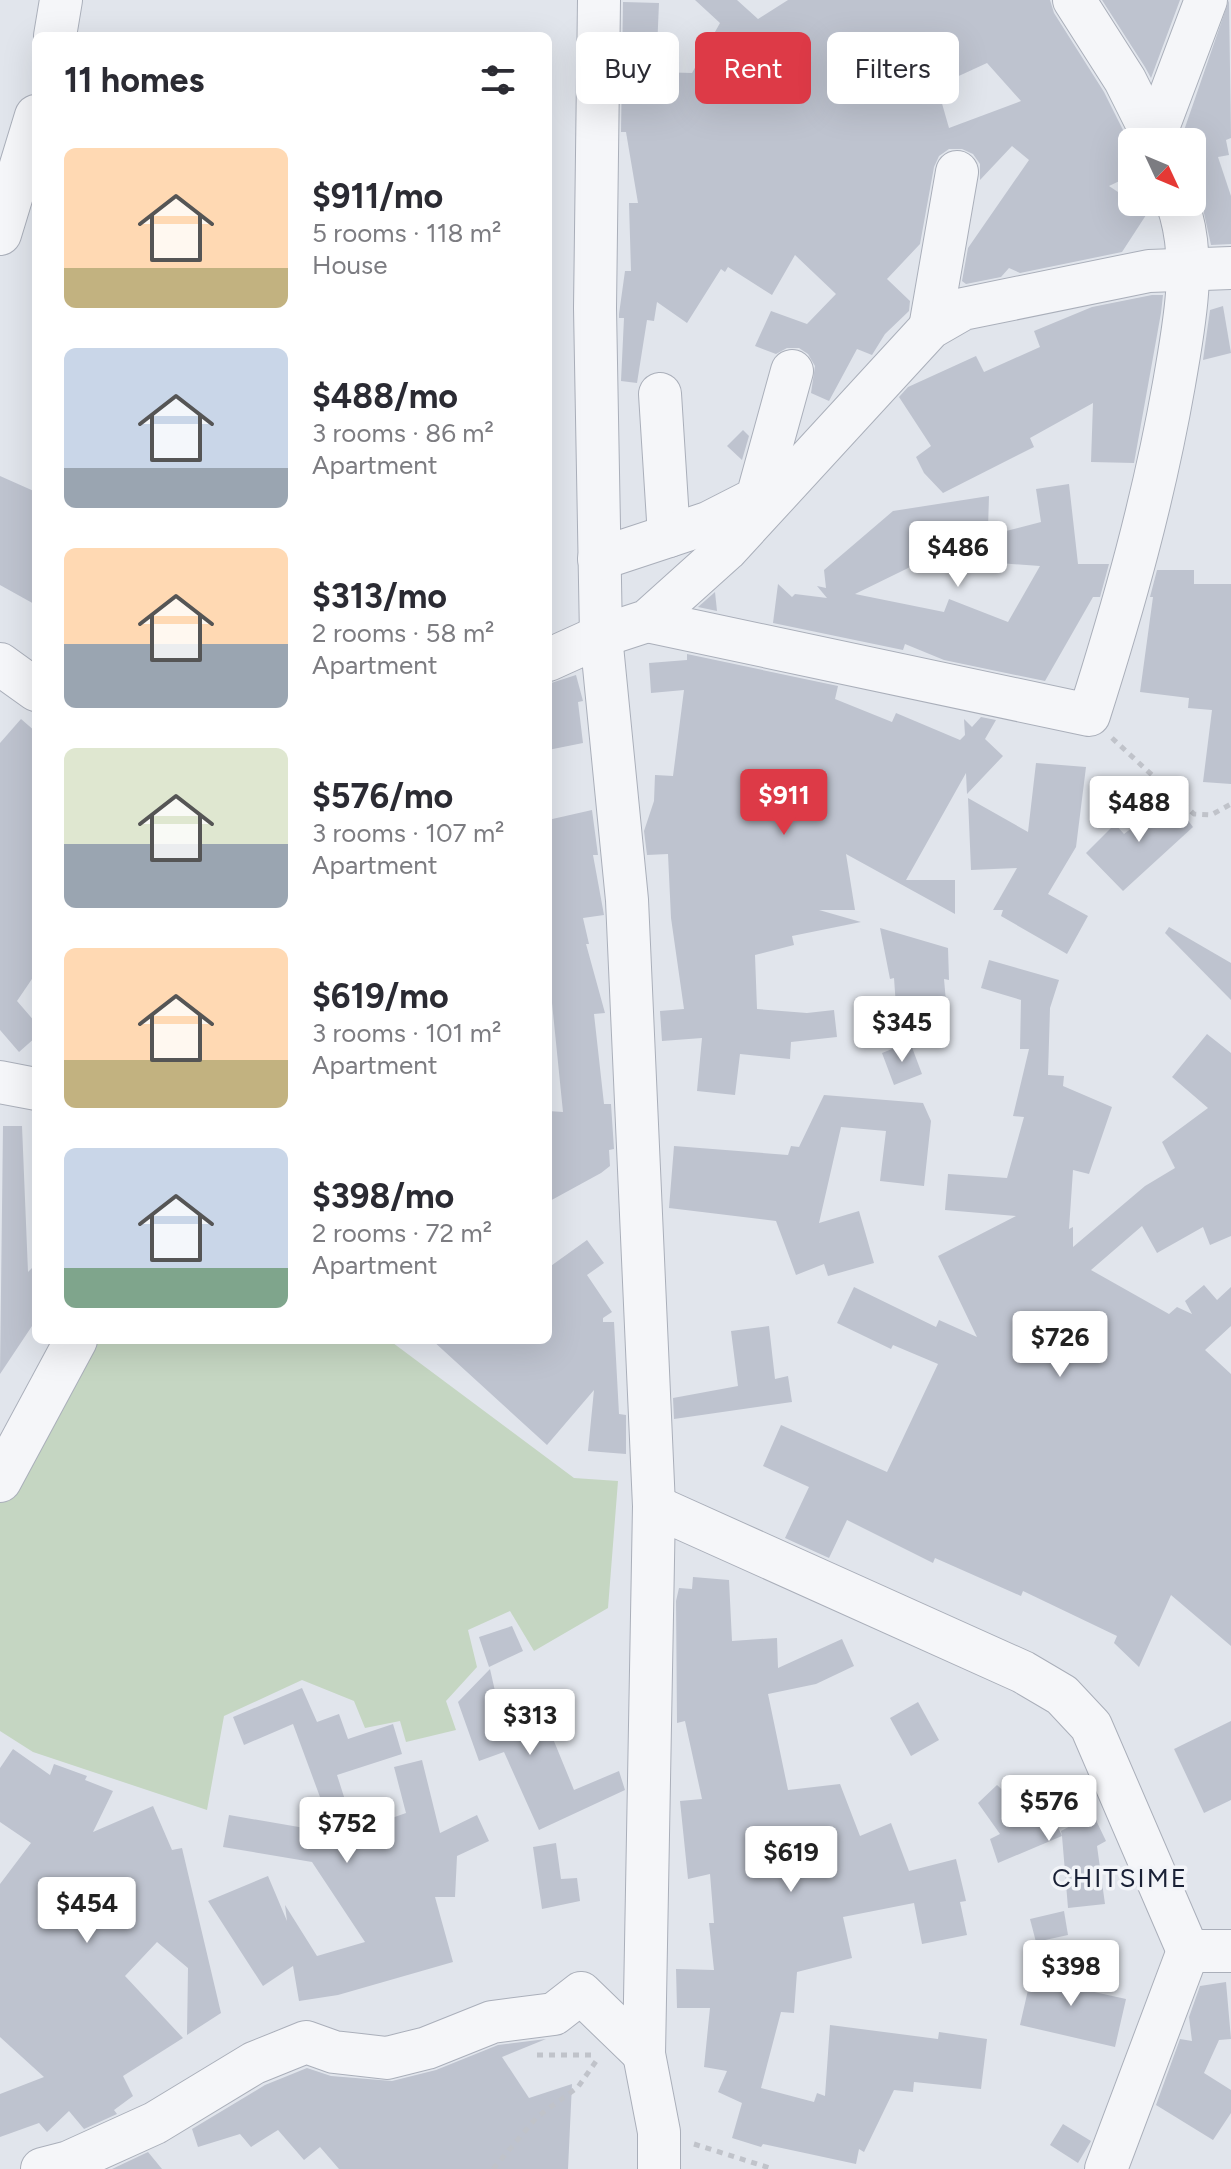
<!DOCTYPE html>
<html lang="en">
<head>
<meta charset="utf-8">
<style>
	body { margin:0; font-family:Figtree,sans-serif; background:#f2f2f3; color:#2b2b33; height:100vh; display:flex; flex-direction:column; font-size:30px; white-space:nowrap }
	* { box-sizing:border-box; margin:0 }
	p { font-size:26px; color:#7c7c81 }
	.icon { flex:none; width:44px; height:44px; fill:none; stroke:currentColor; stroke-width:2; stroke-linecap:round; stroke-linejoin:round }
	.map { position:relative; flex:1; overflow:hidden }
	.sheet { position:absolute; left:32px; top:32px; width:520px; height:1312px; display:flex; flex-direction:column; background:#fff; border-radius:12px; box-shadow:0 8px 32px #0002 }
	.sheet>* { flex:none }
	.top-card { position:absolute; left:576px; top:32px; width:534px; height:72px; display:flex; gap:16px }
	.needle { width:52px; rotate:134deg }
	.controls { position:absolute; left:1118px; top:128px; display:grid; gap:16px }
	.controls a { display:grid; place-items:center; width:88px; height:88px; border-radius:12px; background:#fff; box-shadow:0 8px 32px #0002; font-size:40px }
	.price { position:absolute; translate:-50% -68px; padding:0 18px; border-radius:8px; background:#fff; color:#222; font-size:26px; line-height:52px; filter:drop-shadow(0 2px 4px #0008) }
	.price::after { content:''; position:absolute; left:50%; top:48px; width:24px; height:18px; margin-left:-12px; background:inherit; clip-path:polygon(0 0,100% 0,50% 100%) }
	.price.selected { background:#dd3a47; color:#fff }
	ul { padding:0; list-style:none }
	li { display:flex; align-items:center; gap:24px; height:200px; padding:0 32px }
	li span { display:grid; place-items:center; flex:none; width:224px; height:160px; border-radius:12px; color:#555 }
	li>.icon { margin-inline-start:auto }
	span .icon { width:96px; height:96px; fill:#fffc; stroke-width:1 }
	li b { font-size:34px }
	h2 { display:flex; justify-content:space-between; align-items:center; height:96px; padding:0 32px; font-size:34px }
	.pill { padding:0 28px; border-radius:12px; background:#fff; box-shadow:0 8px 32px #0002; font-size:28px; line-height:72px }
	.pill.selected { background:#dd3a47; color:#fff }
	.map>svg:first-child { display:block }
	.green { fill:#c5d6c2 }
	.building { fill:#bec3cf; fill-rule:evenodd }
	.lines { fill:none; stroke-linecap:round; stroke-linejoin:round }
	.minor-casing { stroke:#aaafba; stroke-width:44 }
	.path { stroke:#c0c3ca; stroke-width:5; stroke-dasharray:6 6; stroke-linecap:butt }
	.minor { stroke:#f5f6f9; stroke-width:42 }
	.labels { text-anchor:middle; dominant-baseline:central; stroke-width:7; stroke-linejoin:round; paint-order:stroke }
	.quarter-label { font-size:26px; letter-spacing:2px; fill:#1a2136; stroke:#f2f4f8 }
</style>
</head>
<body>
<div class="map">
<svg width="1231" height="2169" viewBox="0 0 1231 2169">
	<rect width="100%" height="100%" fill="#e1e5ec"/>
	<path class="green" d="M 85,1340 L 389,1340 L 574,1478 L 618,1481 L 608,1608 L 534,1651 L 510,1611 L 468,1630 L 477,1667 L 446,1701 L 456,1730 L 406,1742 L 400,1721 L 365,1728 L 354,1701 L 302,1680 L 224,1716 L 207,1810 L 33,1752 L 0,1731 L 0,1499 Z"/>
	<g class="building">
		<path d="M 695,0 L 737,0 L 758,19 L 788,0 L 1050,0 L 1054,13 L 1104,92 L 1132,148 L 1132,175 L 1109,186 L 1148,212 L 1122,252 L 1020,273 L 1009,268 L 1001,277 L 966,284 L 962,281 L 968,248 L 1029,160 L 1012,146 L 980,180 L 980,164 L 973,154 L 962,149 L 949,149 L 939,156 L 934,167 L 920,244 L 887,279 L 910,301 L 909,311 L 885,334 L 872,355 L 857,349 L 829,401 L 811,393 L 815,366 L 808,354 L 799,348 L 787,348 L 776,354 L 755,346 L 771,311 L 807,324 L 836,294 L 795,255 L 772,295 L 728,267 L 725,272 L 721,269 L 687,323 L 657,302 L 654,321 L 647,320 L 637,383 L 621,381 L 624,318 L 619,318 L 619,314 L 625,271 L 631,271 L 629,203 L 638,203 L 626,132 L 621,132 L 623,2 L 659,3 L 656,72 L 692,73 L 720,23 ZM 987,63 L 1021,101 L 949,128 L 937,86 Z"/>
		<path d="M 1102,0 L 1180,0 L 1151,78 L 1145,67 Z"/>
		<path d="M 1229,0 L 1231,138 L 1226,140 L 1229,155 L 1218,157 L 1231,196 L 1231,244 L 1211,245 L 1200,195 L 1192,184 L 1192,142 L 1180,142 Z"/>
		<path d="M 1152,295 L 1163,295 L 1161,313 L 1134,463 L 1091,462 L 1093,403 L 1030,438 L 1034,447 L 943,493 L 924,473 L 916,457 L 931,446 L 899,397 L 908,387 L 976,356 L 984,372 L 1040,347 L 1034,331 L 1092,307 Z"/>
		<path d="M 1223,306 L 1231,353 L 1203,360 L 1210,310 Z"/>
		<path d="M 743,430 L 749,436 L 742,460 L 727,446 Z"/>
		<path d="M 0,476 L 36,492 L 36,605 L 0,585 Z"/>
		<path d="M 1069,484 L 1078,564 L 1109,564 L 1100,597 L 1093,597 L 1045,681 L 944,660 L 905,644 L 903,650 L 773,623 L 778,584 L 792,597 L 795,594 L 827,598 L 817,586 L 826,588 L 824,570 L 893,511 L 989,496 L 988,529 L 855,594 L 944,612 L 949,599 L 1008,622 L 1040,566 L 999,563 L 1002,532 L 1041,522 L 1036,489 Z"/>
		<path d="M 1157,570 L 1194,570 L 1194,584 L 1231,584 L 1231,784 L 1203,782 L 1212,710 L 1188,708 L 1189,698 L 1140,692 L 1153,597 L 1150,597 Z"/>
		<path d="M 715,592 L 717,611 L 698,607 Z"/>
		<path d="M 687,654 L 838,686 L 835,699 L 892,722 L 896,713 L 960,740 L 965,735 L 964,719 L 972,727 L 981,717 L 996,720 L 985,739 L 1003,756 L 967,794 L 966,773 L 906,880 L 955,880 L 955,914 L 846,854 L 855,910 L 819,910 L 861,922 L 792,936 L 794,945 L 755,955 L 757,1009 L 807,1013 L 834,1010 L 837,1037 L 791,1042 L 790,1059 L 740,1054 L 735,1095 L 697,1091 L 702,1038 L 662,1041 L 660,1011 L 684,1009 L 671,918 L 668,854 L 647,855 L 644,831 L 654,801 L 655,775 L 673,776 L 684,690 L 651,693 L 649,663 L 687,660 Z"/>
		<path d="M 576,675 L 583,701 L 578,702 L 583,743 L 548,750 L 548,684 Z"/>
		<path d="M 21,719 L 36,732 L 36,973 L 17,1001 L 36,1023 L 36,1037 L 19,1052 L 0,1030 L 0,743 Z"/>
		<path d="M 1036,763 L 1086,767 L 1076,847 L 1048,894 L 1088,916 L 1067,954 L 1001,916 L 1003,910 L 993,910 L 1017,868 L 971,870 L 968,798 L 1028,832 Z"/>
		<path d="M 1171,798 L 1193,827 L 1123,891 L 1086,853 L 1115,824 L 1124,834 Z"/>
		<path d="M 592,810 L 598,855 L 593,855 L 604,915 L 583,918 L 589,944 L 586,944 L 605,1013 L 594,1014 L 604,1104 L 611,1104 L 614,1149 L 609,1150 L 610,1166 L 601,1173 L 548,1202 L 548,1111 L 563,1112 L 552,1003 L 548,1004 L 548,820 Z"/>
		<path d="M 1169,927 L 1231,963 L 1231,1000 L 1165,933 Z"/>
		<path d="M 880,928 L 948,948 L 949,980 L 944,979 L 948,1024 L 931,1025 L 931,1032 L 898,1034 L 894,978 L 890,979 Z"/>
		<path d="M 989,960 L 1059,980 L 1050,1008 L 1048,1075 L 1064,1076 L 1063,1086 L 1112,1107 L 1089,1174 L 1073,1170 L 1069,1229 L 1073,1227 L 1073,1247 L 1145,1186 L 1175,1168 L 1162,1142 L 1208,1108 L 1172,1077 L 1207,1034 L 1231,1053 L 1231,1236 L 1210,1245 L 1203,1227 L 1157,1253 L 1142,1226 L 1091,1270 L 1169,1314 L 1177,1307 L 1192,1314 L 1185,1301 L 1204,1285 L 1217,1300 L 1231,1287 L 1231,1326 L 1205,1350 L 1231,1374 L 1231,1646 L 1171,1595 L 1139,1667 L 1114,1643 L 1117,1636 L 1023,1591 L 1021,1596 L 935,1558 L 933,1563 L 847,1520 L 829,1558 L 785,1538 L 809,1487 L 763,1466 L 781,1425 L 887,1472 L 938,1364 L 893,1345 L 891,1349 L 837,1323 L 854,1287 L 936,1327 L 939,1320 L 977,1337 L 938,1256 L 1016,1216 L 945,1210 L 948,1174 L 1007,1178 L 1024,1117 L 1013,1116 L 1029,1049 L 1020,1049 L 1021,1000 L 981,988 Z"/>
		<path d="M 910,1042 L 922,1074 L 894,1085 L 882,1053 Z"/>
		<path d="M 824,1095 L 923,1103 L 931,1121 L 924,1186 L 880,1181 L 886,1131 L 841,1127 L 819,1223 L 859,1211 L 874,1263 L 828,1276 L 824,1264 L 796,1275 L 776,1221 L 669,1208 L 674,1146 L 788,1155 L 791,1146 L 799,1147 Z"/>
		<path d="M 3,1126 L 22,1126 L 28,1272 L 36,1264 L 36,1320 L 0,1374 Z"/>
		<path d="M 587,1240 L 604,1263 L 587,1275 L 612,1312 L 603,1318 L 603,1322 L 614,1322 L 619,1414 L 626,1415 L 626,1454 L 588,1451 L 594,1390 L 547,1445 L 432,1340 L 548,1340 L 548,1268 Z"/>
		<path d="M 769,1326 L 775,1379 L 788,1376 L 792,1402 L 674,1419 L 673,1398 L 738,1386 L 731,1331 Z"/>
		<path d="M 693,1577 L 729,1580 L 732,1641 L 777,1638 L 778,1668 L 842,1639 L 854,1666 L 816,1684 L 768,1694 L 788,1790 L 840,1784 L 860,1836 L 891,1823 L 909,1871 L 956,1859 L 966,1901 L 960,1902 L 967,1935 L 922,1944 L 914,1903 L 843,1917 L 852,1958 L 797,1972 L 794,2013 L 781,2012 L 761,2088 L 814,2102 L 817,2093 L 825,2096 L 830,2025 L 938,2039 L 939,2032 L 987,2039 L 981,2089 L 914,2082 L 913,2092 L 894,2090 L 864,2152 L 859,2149 L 856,2164 L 763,2144 L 761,2147 L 732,2138 L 742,2103 L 718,2092 L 727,2071 L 704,2067 L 710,2008 L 677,2008 L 676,1969 L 714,1970 L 709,1923 L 714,1923 L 710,1874 L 688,1879 L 680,1801 L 702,1799 L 685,1721 L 677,1723 L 676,1601 L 679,1588 L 692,1589 Z"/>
		<path d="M 512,1626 L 523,1651 L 489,1667 L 479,1637 Z"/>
		<path d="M 490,1669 L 502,1722 L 540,1707 L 574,1790 L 619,1771 L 625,1790 L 539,1830 L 504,1752 L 479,1761 L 458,1702 Z"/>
		<path d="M 302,1688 L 317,1722 L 339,1714 L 348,1739 L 393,1724 L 402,1754 L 337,1775 L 355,1831 L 406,1813 L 394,1767 L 422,1760 L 440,1833 L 477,1815 L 489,1841 L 457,1856 L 455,1897 L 435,1897 L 453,1962 L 338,1995 L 299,2001 L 293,1966 L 263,1986 L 208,1901 L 268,1876 L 287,1921 L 285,1905 L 317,1956 L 365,1942 L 312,1862 L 223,1847 L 229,1815 L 322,1831 L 312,1800 L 320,1797 L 293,1724 L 244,1745 L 233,1717 Z"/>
		<path d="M 918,1702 L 939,1740 L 911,1756 L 890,1718 Z"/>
		<path d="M 1231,1721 L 1231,1800 L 1204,1813 L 1174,1749 Z"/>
		<path d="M 13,1749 L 50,1775 L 54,1764 L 87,1776 L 85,1780 L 113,1791 L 93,1832 L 153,1806 L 172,1850 L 182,1848 L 221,2013 L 187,2035 L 188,1968 L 157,1942 L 125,1976 L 183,2038 L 123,2076 L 133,2096 L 114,2110 L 117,2114 L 84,2129 L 69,2111 L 47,2132 L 39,2123 L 0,2137 L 0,2094 L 44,2077 L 0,2037 L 0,1884 L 31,1843 L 0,1822 L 0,1768 Z"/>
		<path d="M 997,1785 L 1025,1811 L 1046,1801 L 1062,1836 L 1061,1831 L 1093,1814 L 1106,1841 L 1097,1846 L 1105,1904 L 1068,1908 L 1062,1836 L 998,1863 L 990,1839 L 1000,1834 L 978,1803 Z"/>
		<path d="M 556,1843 L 561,1879 L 577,1878 L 580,1901 L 542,1909 L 533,1847 Z"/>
		<path d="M 1064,1911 L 1068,1935 L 1036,1942 L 1030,1919 Z"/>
		<path d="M 1034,1964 L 1071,1972 L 1067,1986 L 1126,1999 L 1115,2047 L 1020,2025 Z"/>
		<path d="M 1226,1982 L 1231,2039 L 1219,2040 L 1204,2073 L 1231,2090 L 1231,2113 L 1213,2140 L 1156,2105 L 1180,2039 L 1192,2041 L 1189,2017 L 1200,1986 Z"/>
		<path d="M 546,2039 L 502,2057 L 529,2098 L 572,2084 L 568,2169 L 339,2169 L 320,2147 L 304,2160 L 278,2130 L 251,2147 L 240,2134 L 198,2147 L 192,2129 L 265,2085 L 307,2068 L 331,2076 L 392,2081 L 436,2070 L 498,2045 Z"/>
		<path d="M 1063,2124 L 1091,2141 L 1078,2163 L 1050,2145 Z"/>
		<path d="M 148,2152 L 162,2169 L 112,2169 Z"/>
	</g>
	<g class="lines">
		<g class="minor-casing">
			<g id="minor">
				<path d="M 599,0 L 595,308 L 601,636 L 627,900 L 654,1506 L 644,2054 L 659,2132 L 659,2169"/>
				<path d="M 1074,0 L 1125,80 L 1156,142"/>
				<path d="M 55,36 L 61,0"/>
				<path d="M 1154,138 L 1206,0"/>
				<path d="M 0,234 L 36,116"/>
				<path d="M 930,328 L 957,172"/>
				<path d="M 660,394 L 669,536"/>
				<path d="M 599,559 L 708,523 L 757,498 L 792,371"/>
				<path d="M 647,621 L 1089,715 C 1124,605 1154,498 1174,384 C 1184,325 1198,260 1177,202"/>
				<path d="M 548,660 L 601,636 L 647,621 L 726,550 L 930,328 L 963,309 L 1149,271 L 1231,268"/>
				<path d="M 0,664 L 36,690"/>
				<path d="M 0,1082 L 36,1089"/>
				<path d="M 0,1481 L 76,1340"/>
				<path d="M 654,1506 L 1023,1672 L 1062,1695 L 1091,1726 L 1188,1951 L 1231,1951"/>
				<path d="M 42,2169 L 69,2162 L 155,2123 L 254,2063 L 306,2042 L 334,2052 L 387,2058 L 427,2048 L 492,2022 L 554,2014 L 581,1993 L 644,2054"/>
				<path d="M 1106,2169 L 1188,1951"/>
			</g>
		</g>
		<g class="path">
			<path d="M 1112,738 L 1194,814 L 1211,815 L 1231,804"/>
			<path d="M 537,2055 L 595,2055"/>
			<path d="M 694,2144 L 773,2169"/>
			<path d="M 493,2169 L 537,2117 L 578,2087 L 599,2057"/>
		</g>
		<use href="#minor" class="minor"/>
	</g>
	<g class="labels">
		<g class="quarter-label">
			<text x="1120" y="1878">CHITSIME</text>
		</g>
	</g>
</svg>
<div class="controls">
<a><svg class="needle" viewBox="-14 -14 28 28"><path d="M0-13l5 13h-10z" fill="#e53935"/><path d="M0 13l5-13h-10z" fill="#7c7c81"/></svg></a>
</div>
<b class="price" style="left:958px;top:589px">$486</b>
<b class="price selected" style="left:784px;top:837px">$911</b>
<b class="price" style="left:1139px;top:844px">$488</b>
<b class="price" style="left:902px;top:1064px">$345</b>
<b class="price" style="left:1060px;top:1379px">$726</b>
<b class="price" style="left:530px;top:1757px">$313</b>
<b class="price" style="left:1049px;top:1843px">$576</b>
<b class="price" style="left:347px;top:1865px">$752</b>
<b class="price" style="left:791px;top:1894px">$619</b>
<b class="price" style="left:87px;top:1945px">$454</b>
<b class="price" style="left:1071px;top:2008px">$398</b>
<div class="top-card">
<a class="pill">Buy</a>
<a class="pill selected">Rent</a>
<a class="pill">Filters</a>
</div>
<section class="sheet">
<h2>11 homes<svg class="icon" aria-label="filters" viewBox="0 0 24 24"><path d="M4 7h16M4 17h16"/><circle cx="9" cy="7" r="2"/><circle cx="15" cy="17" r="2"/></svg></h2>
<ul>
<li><span style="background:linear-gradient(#ffd9b3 75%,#c2b280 0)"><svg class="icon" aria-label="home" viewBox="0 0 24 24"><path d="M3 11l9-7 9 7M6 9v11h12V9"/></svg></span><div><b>$911/mo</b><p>5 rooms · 118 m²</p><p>House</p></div></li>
<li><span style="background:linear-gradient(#c9d6e8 75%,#9aa5b1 0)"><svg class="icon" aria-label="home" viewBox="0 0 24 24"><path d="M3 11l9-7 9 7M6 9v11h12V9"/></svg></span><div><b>$488/mo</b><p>3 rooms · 86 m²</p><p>Apartment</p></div></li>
<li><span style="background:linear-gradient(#ffd9b3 60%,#9aa5b1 0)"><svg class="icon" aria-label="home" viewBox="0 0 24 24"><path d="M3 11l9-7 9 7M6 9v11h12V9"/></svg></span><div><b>$313/mo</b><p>2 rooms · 58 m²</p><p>Apartment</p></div></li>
<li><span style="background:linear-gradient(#dfe7d0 60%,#9aa5b1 0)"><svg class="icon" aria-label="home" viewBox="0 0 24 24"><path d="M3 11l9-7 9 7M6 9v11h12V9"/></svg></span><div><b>$576/mo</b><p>3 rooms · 107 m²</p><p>Apartment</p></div></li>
<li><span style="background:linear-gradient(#ffd9b3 70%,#c2b280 0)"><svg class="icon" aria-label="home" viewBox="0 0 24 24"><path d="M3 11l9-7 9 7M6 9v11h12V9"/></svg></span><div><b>$619/mo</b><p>3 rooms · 101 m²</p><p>Apartment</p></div></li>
<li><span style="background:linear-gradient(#c9d6e8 75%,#7fa58c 0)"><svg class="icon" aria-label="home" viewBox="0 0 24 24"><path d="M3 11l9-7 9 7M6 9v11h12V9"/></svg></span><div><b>$398/mo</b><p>2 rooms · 72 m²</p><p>Apartment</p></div></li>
</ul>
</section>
</div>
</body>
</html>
